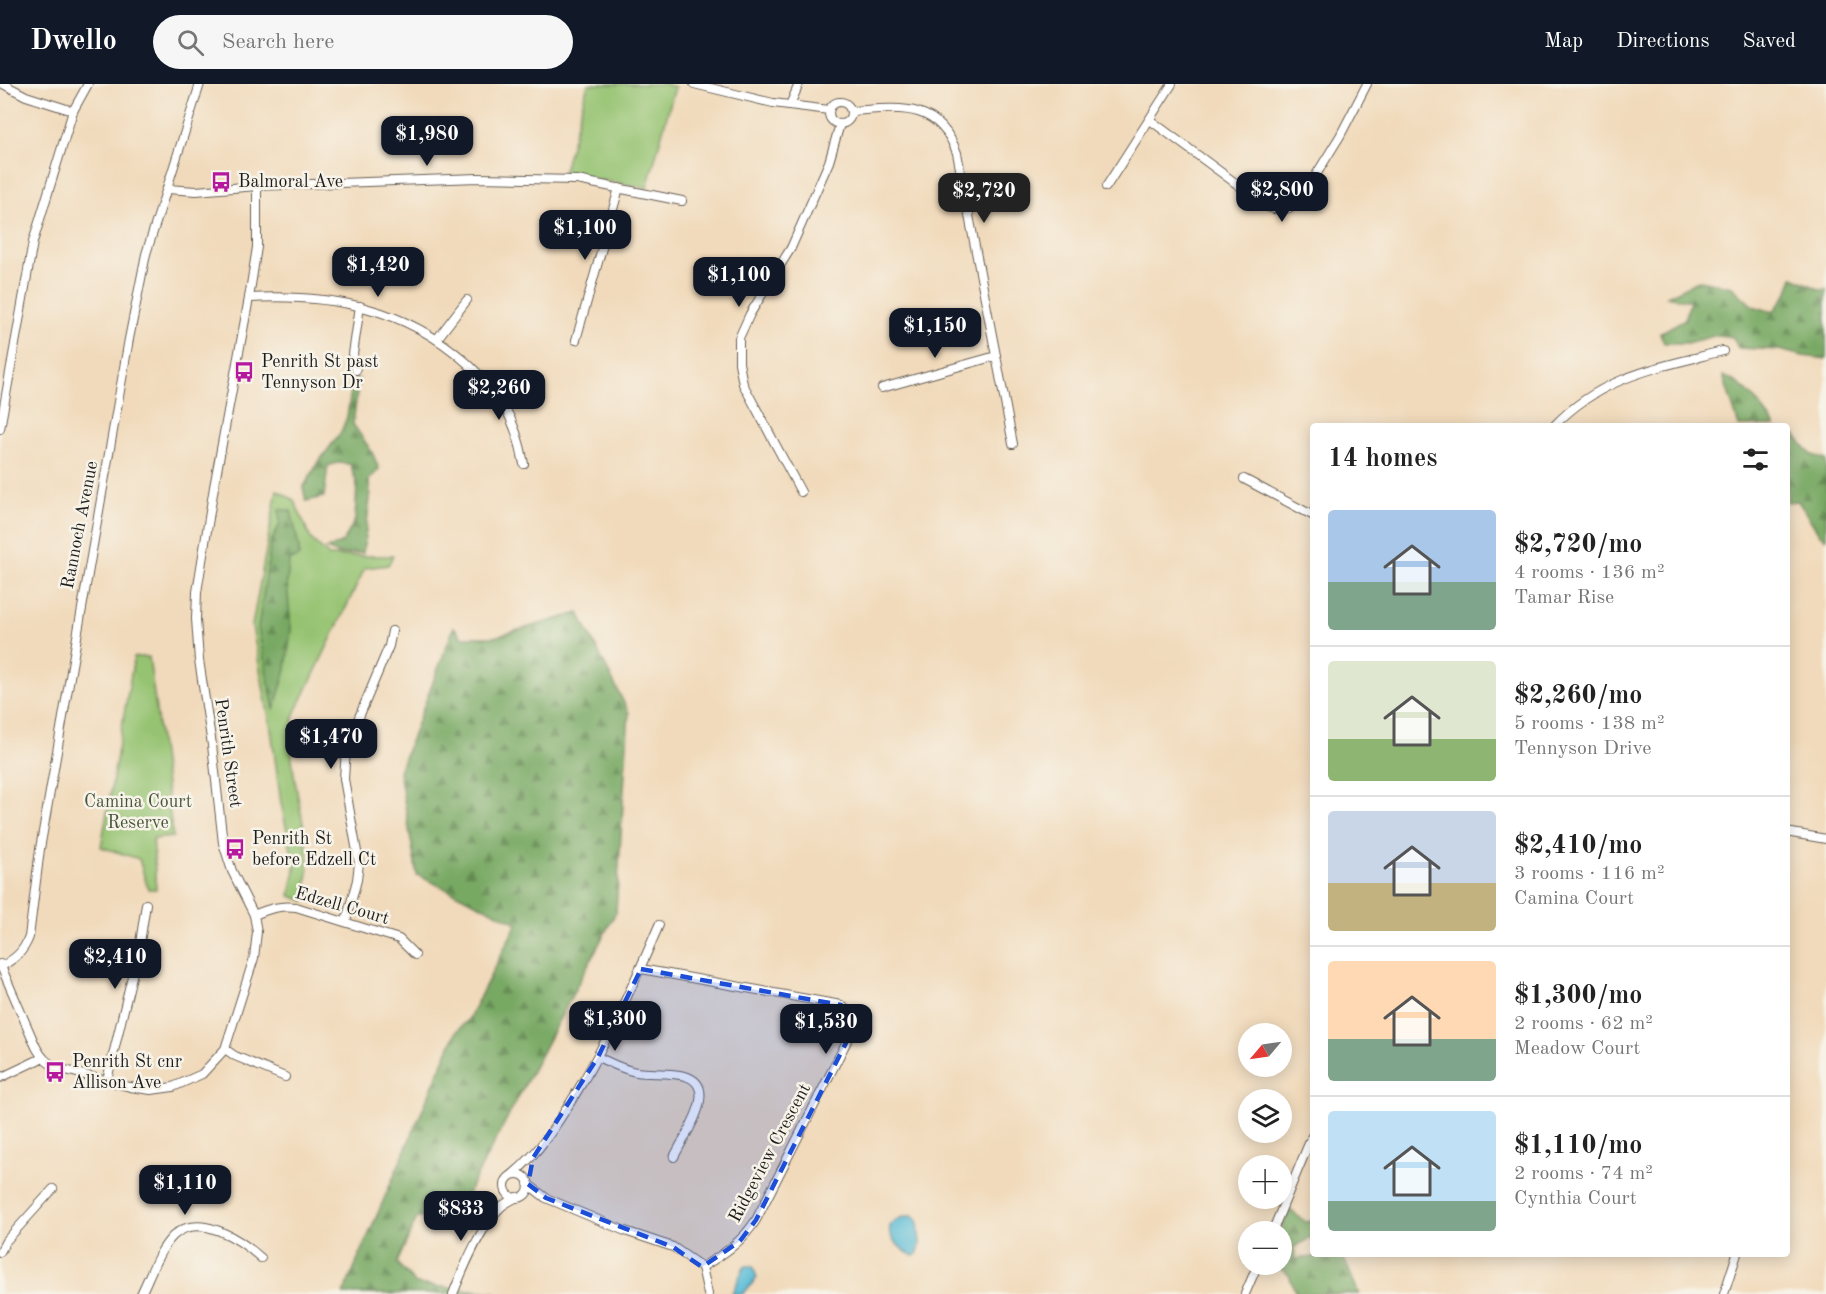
<!DOCTYPE html>
<html lang="en">
<head>
<meta charset="utf-8">
<style>
	body { margin:0; font-family:"Old Standard TT",serif; background:#f6f6f6; color:#222; height:100vh; display:flex; flex-direction:column; font-size:22px; white-space:nowrap }
	* { box-sizing:border-box; margin:0 }
	p { font-size:20px; color:#767676 }
	.icon { flex:none; width:33px; height:33px; fill:none; stroke:currentColor; stroke-width:2; stroke-linecap:round; stroke-linejoin:round }
	.map { position:relative; flex:1; overflow:hidden }
	.sheet { position:absolute; left:1310px; top:339px; width:480px; height:834px; display:flex; flex-direction:column; background:#fff; border-radius:6px; box-shadow:0 3px 15px #0003 }
	.sheet>* { flex:none }
	.needle { width:39px; rotate:241deg }
	.fabs { position:absolute; left:1238px; top:939px; display:grid; gap:12px }
	.fabs a { display:grid; place-items:center; width:54px; height:54px; border-radius:50%; background:#fff; box-shadow:0 3px 15px #0003; font-size:30px }
	.price { position:absolute; translate:-50% -51px; padding:0 14px; border-radius:12px; background:#111827; color:#fff; font-size:20px; line-height:39px; filter:drop-shadow(0 2px 3px #0008) }
	.price::after { content:''; position:absolute; left:50%; top:36px; width:18px; height:14px; margin-left:-9px; background:inherit; clip-path:polygon(0 0,100% 0,50% 100%) }
	.price.current { background:#222; color:#fff }
	ul { padding:0; list-style:none }
	li { display:flex; align-items:center; gap:18px; height:150px; padding:0 18px }
	li+li { border-top:2px solid #e0e0e0 }
	li span { display:grid; place-items:center; flex:none; width:168px; height:120px; border-radius:6px; color:#555 }
	li>.icon { margin-inline-start:auto }
	span .icon { width:72px; height:72px; fill:#fffc; stroke-width:1 }
	li b { font-size:26px }
	h2 { display:flex; justify-content:space-between; align-items:center; height:72px; padding:0 18px; font-size:26px }
	header { display:flex; align-items:center; gap:36px; box-sizing:border-box; height:84px; padding:0 30px; background:#111827; color:#fff }
	header strong { font-size:28px }
	nav { display:flex; gap:33px; margin-inline-start:auto; font-size:21px }
	.search { width:420px; height:54px; background:#f6f6f6; display:flex; align-items:center; gap:15px; box-sizing:border-box; padding:0 21px; border-radius:33px; color:#767676; font-size:22px }
	.map>svg:first-child { display:block }
	.green { fill:#95c371; stroke:#587046; stroke-width:1.5 }
	.forest { fill:url(#forest-firs); stroke:#4a6240; stroke-width:1.5 }
	.water { fill:#57bbd6; stroke:#3a6c79; stroke-width:1.5 }
	.lines { fill:none; stroke-linecap:round; stroke-linejoin:round }
	.street-casing { stroke:#675e54; stroke-width:10 }
	.street { stroke:#fff; stroke-width:8 }
	.marked { fill:#1d4ed8; fill-opacity:0.2; stroke:#1d4ed8; stroke-width:4.5; stroke-dasharray:12 8; stroke-linejoin:round }
	.labels { text-anchor:middle; dominant-baseline:central; stroke-width:5; stroke-linejoin:round; paint-order:stroke }
	.poi-label { font-size:18px; fill:#1c1c1c; stroke:#f7f3e8; text-anchor:start }
	.street-label { font-size:18px; fill:#1c1c1c; stroke:#f7f3e8 }
	.park-label { font-size:18px; fill:#46563a; stroke:#f7f3e8 }
</style>
</head>
<body>
<header>
<strong>Dwello</strong>
<div class="search"><svg class="icon" aria-label="search" viewBox="0 0 24 24"><circle cx="10" cy="10" r="6"/><path d="M15 15l6 6"/></svg>Search here</div>
<nav><a>Map</a><a>Directions</a><a>Saved</a></nav>
</header>
<div class="map">
<svg width="1826" height="1210" viewBox="0 0 1826 1210">
	<defs>
		<pattern id="forest-firs" width="22" height="20" patternUnits="userSpaceOnUse" patternTransform="scale(1.5)"><rect width="22" height="20" fill="#78a963"/><path d="M5 1l3.5 6h-7zM16 11l3.5 6h-7z" fill="#628951"/></pattern>
	</defs>
	<rect width="100%" height="100%" fill="#f7f3e8"/>
	<filter id="ink" filterUnits="userSpaceOnUse"><feTurbulence type="fractalNoise" baseFrequency=".0167" numOctaves="2"/><feDisplacementMap in="SourceGraphic" scale="12" xChannelSelector="R" yChannelSelector="G"/><feConvolveMatrix kernelMatrix="1 2 1 2 8 2 1 2 1" color-interpolation-filters="sRGB"/></filter>
	<filter id="wash" filterUnits="userSpaceOnUse"><feTurbulence type="fractalNoise" baseFrequency=".008" numOctaves="4" result="noise"/><feDisplacementMap in="SourceGraphic" scale="24" xChannelSelector="R" yChannelSelector="G"/><feGaussianBlur stdDeviation="1.35" result="paint"/><feColorMatrix in="noise" values="0 0 0 0 0 0 0 0 0 0 0 0 0 0 0 0 0 1.4 0 .05"/><feComposite in="paint" operator="in"/></filter>
	<g filter="url(#wash)">
		<rect width="100%" height="100%" fill="#f1dabb"/>
		<g class="green">
			<path d="M 588,0 L 665,0 L 675,3 L 647,104 L 563,90 Z"/>
			<path d="M 277,406 L 294,416 L 311,455 L 329,472 L 393,472 L 388,481 L 365,484 L 294,632 C 284,676 305,730 308,775 C 309,789 306,803 305,817 L 290,812 L 295,785 L 281,719 L 271,645 L 252,542 Z"/>
			<path d="M 134,573 L 149,573 L 173,753 L 153,755 L 156,805 L 148,805 L 139,775 L 101,763 Z"/>
		</g>
		<g class="forest">
			<path d="M 1793,193 L 1821,206 L 1826,205 L 1826,275 L 1803,272 L 1779,266 L 1738,264 L 1733,253 L 1718,251 L 1687,259 L 1664,259 L 1660,249 L 1685,235 L 1690,217 L 1667,212 L 1700,196 L 1732,203 L 1753,222 L 1773,228 L 1787,210 Z"/>
			<path d="M 1723,292 C 1746,300 1761,322 1775,342 L 1739,342 Z"/>
			<path d="M 353,294 L 359,295 L 353,340 L 372,368 L 379,385 L 369,396 L 370,416 L 363,469 L 339,470 L 326,465 L 343,458 L 355,436 L 357,400 L 350,380 L 337,379 L 328,382 L 324,413 L 306,417 L 303,404 L 318,379 L 341,348 L 347,333 Z"/>
			<path d="M 1786,349 L 1795,351 L 1811,370 L 1826,376 L 1826,455 L 1820,451 L 1798,417 L 1787,418 Z"/>
			<path d="M 279,425 L 291,427 L 299,463 L 299,472 L 289,477 L 287,499 L 291,545 L 286,585 L 274,626 L 258,544 L 271,458 L 280,440 Z"/>
			<path d="M 579,529 L 629,629 L 616,828 L 455,1133 L 417,1134 L 397,1179 L 416,1200 L 497,1209 L 343,1210 L 456,948 L 468,936 L 517,839 L 417,791 L 399,687 L 454,543 L 462,553 L 494,553 Z"/>
			<path d="M 1290,1126 L 1306,1138 L 1312,1137 L 1312,1153 L 1294,1163 L 1295,1175 L 1313,1173 L 1316,1170 L 1342,1170 L 1359,1210 L 1296,1210 L 1289,1191 L 1275,1181 L 1281,1180 L 1280,1147 Z"/>
		</g>
		<g class="water">
			<path d="M 906,1132 L 912,1132 L 918,1137 L 920,1161 L 917,1171 L 914,1172 C 904,1168 881,1150 893,1138 C 896,1135 902,1134 906,1132 Z"/>
			<path d="M 746,1182 L 753,1182 L 757,1194 L 743,1210 L 732,1210 L 743,1185 Z"/>
		</g>
	</g>
	<g filter="url(#ink)">
		<g class="lines">
			<g class="street-casing">
				<g id="street">
					<path d="M 3,0 L 26,12 L 73,27"/>
					<path d="M 694,0 L 773,19 L 829,26"/>
					<circle cx="840" cy="29" r="11"/>
					<path d="M 790,21 L 799,0"/>
					<path d="M 851,27 C 897,24 938,16 957,69 L 1013,360"/>
					<path d="M 1150,36 L 1268,123 C 1283,129 1293,125 1303,112 L 1340,52 L 1367,0"/>
					<path d="M 1106,103 L 1172,0"/>
					<path d="M 167,105 L 196,107 L 257,102 L 478,94 L 577,96 L 682,117"/>
					<path d="M 249,214 C 331,210 405,223 467,279 C 501,310 516,335 524,380"/>
					<path d="M 437,255 L 467,216"/>
					<path d="M 576,256 L 619,104"/>
					<path d="M 356,286 L 353,270 L 360,222"/>
					<path d="M 882,304 L 996,272"/>
					<path d="M 1554,342 C 1601,292 1660,283 1723,267"/>
					<path d="M 0,345 L 33,158 L 73,27 L 88,0"/>
					<path d="M 1244,395 L 1312,431"/>
					<path d="M 801,408 L 743,300 L 739,279 L 739,254 L 750,230 L 791,164 L 829,78 L 840,40"/>
					<path d="M 1786,748 L 1826,755"/>
					<path d="M 254,831 C 268,825 280,821 296,823 L 399,855 L 415,871"/>
					<path d="M 346,837 L 357,796 L 359,779 L 344,695 L 346,664 L 389,562 L 392,547"/>
					<path d="M 0,880 L 36,963 C 42,974 47,979 58,984 L 130,1003 L 151,1006 L 173,1003 L 202,990 L 225,965 L 254,874 L 257,848 L 254,831 L 232,787 L 223,759 L 212,661 L 199,576 L 196,535 L 197,508 L 214,403 L 249,214 L 257,163 L 257,102"/>
					<path d="M 1,883 C 15,874 23,869 29,853 L 40,765 L 129,255 L 146,170 L 200,0"/>
					<path d="M 641,885 L 841,921 C 853,930 855,939 849,953 L 756,1136 C 742,1158 724,1170 702,1183"/>
					<path d="M 225,965 L 235,972 L 285,993"/>
					<path d="M 598,973 C 610,979 624,986 637,988 C 657,992 706,981 700,1017 C 698,1033 682,1057 674,1073"/>
					<path d="M 0,994 L 42,974"/>
					<path d="M 107,996 L 140,859 L 146,820"/>
					<path d="M 513,1090 C 540,1068 557,1040 575,1011 C 608,957 634,900 659,841"/>
					<circle cx="517" cy="1102" r="12"/>
					<path d="M 528,1100 L 546,1114 L 625,1147 L 673,1163 L 702,1183"/>
					<path d="M 1272,1148 L 1312,1052"/>
					<path d="M 0,1168 L 6,1157 L 53,1105"/>
					<path d="M 702,1183 L 708,1210"/>
					<path d="M 141,1210 C 150,1192 158,1167 173,1152 C 199,1127 241,1156 261,1174"/>
					<path d="M 453,1210 C 463,1185 481,1141 501,1123 C 505,1119 512,1116 517,1113"/>
					<path d="M 1245,1210 L 1258,1180"/>
					<path d="M 1724,1210 L 1737,1170"/>
				</g>
			</g>
			<use href="#street" class="street"/>
		</g>
	</g>
	<path class="marked" d="M 641,885 L 841,921 L 853,934 L 849,953 L 756,1136 L 740,1157 L 702,1183 L 673,1163 L 546,1114 L 528,1100 L 533,1074 L 598,973 Z"/>
	<defs>
		<g id="bus-bare" transform="scale(1.62)"><path d="M-5-6H5V4H4V6H2V4H-2V6H-4V4H-5ZM-3.5-4V0h7V-4ZM-3.5 1.2v1.5H-2V1.2ZM2 1.2v1.5H3.5V1.2Z" fill="#b5179e" stroke="#f7f3e8" stroke-width="2.5" paint-order="stroke"/></g>
	</defs>
	<g fill-rule="evenodd">
		<use href="#bus-bare" x="221" y="98"/>
		<use href="#bus-bare" x="244" y="288"/>
		<use href="#bus-bare" x="235" y="765"/>
		<use href="#bus-bare" x="55" y="988"/>
	</g>
	<g class="labels">
		<g class="poi-label">
			<text x="238" y="98">Balmoral Ave</text>
			<text x="261" y="278">Penrith St past<tspan x="261" dy="21">Tennyson Dr</tspan></text>
			<text x="252" y="755">Penrith St<tspan x="252" dy="21">before Edzell Ct</tspan></text>
			<text x="72" y="978">Penrith St cnr<tspan x="72" dy="21">Allison Ave</tspan></text>
		</g>
		<g class="street-label">
			<text transform="translate(80 441) rotate(-79)">Rannoch Avenue</text>
			<text transform="translate(228 669) rotate(82)">Penrith Street</text>
			<text transform="translate(342 822) rotate(16)">Edzell Court</text>
			<text transform="translate(770 1069) rotate(-62)">Ridgeview Crescent</text>
		</g>
		<g class="park-label">
			<text x="138" y="718">Camina Court<tspan x="138" dy="21">Reserve</tspan></text>
		</g>
	</g>
</svg>
<div class="fabs">
<a><svg class="needle" viewBox="-14 -14 28 28"><path d="M0-13l5 13h-10z" fill="#e53935"/><path d="M0 13l5-13h-10z" fill="#767676"/></svg></a>
<a><svg class="icon" aria-label="layers" viewBox="0 0 24 24"><path d="M12 4l9 5-9 5-9-5zM3 14l9 5 9-5"/></svg></a>
<a>+</a>
<a>−</a>
</div>
<b class="price" style="left:427px;top:83px">$1,980</b>
<b class="price" style="left:1282px;top:139px">$2,800</b>
<b class="price current" style="left:984px;top:140px">$2,720</b>
<b class="price" style="left:585px;top:177px">$1,100</b>
<b class="price" style="left:378px;top:214px">$1,420</b>
<b class="price" style="left:739px;top:224px">$1,100</b>
<b class="price" style="left:935px;top:275px">$1,150</b>
<b class="price" style="left:499px;top:337px">$2,260</b>
<b class="price" style="left:331px;top:686px">$1,470</b>
<b class="price" style="left:115px;top:906px">$2,410</b>
<b class="price" style="left:615px;top:968px">$1,300</b>
<b class="price" style="left:826px;top:971px">$1,530</b>
<b class="price" style="left:185px;top:1132px">$1,110</b>
<b class="price" style="left:461px;top:1158px">$833</b>
<section class="sheet">
<h2>14 homes<svg class="icon" aria-label="filters" viewBox="0 0 24 24"><path d="M4 7h16M4 17h16"/><circle cx="9" cy="7" r="2"/><circle cx="15" cy="17" r="2"/></svg></h2>
<ul>
<li><span style="background:linear-gradient(#a9c7e8 60%,#7fa58c 0)"><svg class="icon" aria-label="home" viewBox="0 0 24 24"><path d="M3 11l9-7 9 7M6 9v11h12V9"/></svg></span><div><b>$2,720/mo</b><p>4 rooms · 136 m²</p><p>Tamar Rise</p></div></li>
<li><span style="background:linear-gradient(#dfe7d0 65%,#8fb573 0)"><svg class="icon" aria-label="home" viewBox="0 0 24 24"><path d="M3 11l9-7 9 7M6 9v11h12V9"/></svg></span><div><b>$2,260/mo</b><p>5 rooms · 138 m²</p><p>Tennyson Drive</p></div></li>
<li><span style="background:linear-gradient(#c9d6e8 60%,#c2b280 0)"><svg class="icon" aria-label="home" viewBox="0 0 24 24"><path d="M3 11l9-7 9 7M6 9v11h12V9"/></svg></span><div><b>$2,410/mo</b><p>3 rooms · 116 m²</p><p>Camina Court</p></div></li>
<li><span style="background:linear-gradient(#ffd9b3 65%,#7fa58c 0)"><svg class="icon" aria-label="home" viewBox="0 0 24 24"><path d="M3 11l9-7 9 7M6 9v11h12V9"/></svg></span><div><b>$1,300/mo</b><p>2 rooms · 62 m²</p><p>Meadow Court</p></div></li>
<li><span style="background:linear-gradient(#bfe0f5 75%,#7fa58c 0)"><svg class="icon" aria-label="home" viewBox="0 0 24 24"><path d="M3 11l9-7 9 7M6 9v11h12V9"/></svg></span><div><b>$1,110/mo</b><p>2 rooms · 74 m²</p><p>Cynthia Court</p></div></li>
</ul>
</section>
</div>
</body>
</html>
